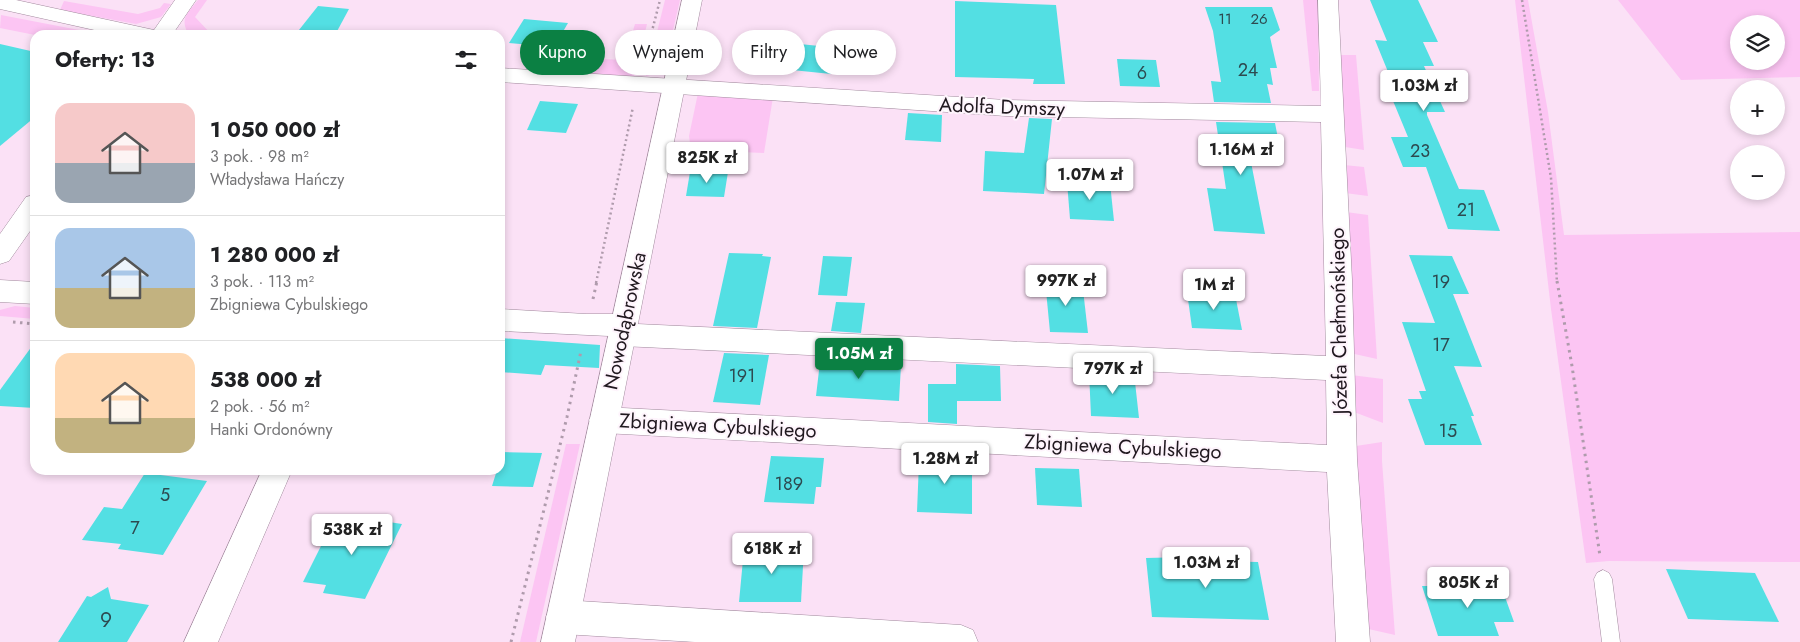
<!DOCTYPE html>
<html lang="pl">
<head>
<meta charset="utf-8">
<style>
	body { margin:0; font-family:Jost,sans-serif; background:#f2f2f2; color:#202124; height:100vh; display:flex; flex-direction:column; font-size:19px; white-space:nowrap }
	* { box-sizing:border-box; margin:0 }
	p { font-size:16px; color:#757577 }
	.icon { flex:none; width:28px; height:28px; fill:none; stroke:currentColor; stroke-width:2; stroke-linecap:round; stroke-linejoin:round }
	.map { position:relative; flex:1; overflow:hidden }
	.details { position:absolute; left:30px; top:30px; width:475px; height:445px; display:flex; flex-direction:column; background:#fff; border-radius:15px; box-shadow:0 2px 8px #0003 }
	.details>* { flex:none }
	.top-card { position:absolute; left:520px; top:30px; width:475px; height:45px; display:flex; gap:10px }
	.controls { position:absolute; left:1730px; top:15px; display:grid; gap:10px }
	.controls a { display:grid; place-items:center; width:55px; height:55px; border-radius:50%; background:#fff; box-shadow:0 2px 8px #0003; font-size:25px }
	.price { position:absolute; translate:-50% -42px; padding:0 11px; border-radius:5px; background:#fff; color:#222; font-size:16px; line-height:32px; filter:drop-shadow(0 1px 2px #0008) }
	.price::after { content:''; position:absolute; left:50%; top:30px; width:15px; height:11px; margin-left:-8px; background:inherit; clip-path:polygon(0 0,100% 0,50% 100%) }
	.price.active { background:#0b8043; color:#fff }
	ul { padding:0; list-style:none }
	li { display:flex; align-items:center; gap:15px; height:125px; padding:0 25px }
	li+li { border-top:1px solid #e0e0e0 }
	li span { display:grid; place-items:center; flex:none; width:140px; height:100px; border-radius:15px; color:#555 }
	li>.icon { margin-inline-start:auto }
	span .icon { width:60px; height:60px; fill:#fffc; stroke-width:1 }
	li b { font-size:21px }
	h2 { display:flex; justify-content:space-between; align-items:center; height:60px; padding:0 25px; font-size:21px }
	.pill { padding:0 18px; border-radius:22px; background:#fff; box-shadow:0 2px 8px #0003; font-size:18px; line-height:45px }
	.pill.active { background:#0b8043; color:#fff }
	.map>svg:first-child { display:block }
	.green { fill:#fcc5f3; fill-rule:evenodd }
	.building { fill:#53dfe3 }
	.lines { fill:none; stroke-linecap:round; stroke-linejoin:round }
	.service-casing { stroke:#a18a9d; stroke-width:1 }
	.minor-casing { stroke:#a18a9d; stroke-width:1 }
	.tertiary-casing { stroke:#a18a9d; stroke-width:1 }
	.path-far1 { stroke:#af9bac; stroke-width:2.5; stroke-dasharray:2 3; stroke-linecap:butt }
	.path { stroke:#af9bac; stroke-width:3; stroke-dasharray:2.5 4.5; stroke-linecap:butt }
	.service { fill:#fff; fill-rule:evenodd }
	.minor { fill:#fff; fill-rule:evenodd }
	.tertiary { fill:#fff; fill-rule:evenodd }
	.labels { text-anchor:middle; dominant-baseline:central; stroke-width:4; stroke-linejoin:round; paint-order:stroke }
	.far-number-label { font-size:15px; fill:#2d4a50 }
	.number-label { font-size:18px; fill:#2d4a50 }
	.street-label { font-size:20px; fill:#20181f; stroke:#fef4fc }
	.near-number-label { font-size:21px; fill:#2d4a50 }
</style>
</head>
<body>
<div class="map">
<svg width="1800" height="642" viewBox="0 0 1800 642">
	<rect width="100%" height="100%" fill="#fbe1f6"/>
	<g class="green">
		<path d="M 198,0 L 207,0 L 195,17 L 212,35 L 189,35 C 179,18 188,13 198,0 Z"/>
		<path d="M 665,0 L 680,0 L 665,65 L 658,73 L 646,76 Z"/>
		<path d="M 1303,0 L 1317,0 L 1318,5 L 1319,91 L 1312,91 Z"/>
		<path d="M 1515,0 L 1528,0 L 1548,112 L 1564,235 L 1800,232 L 1800,562 L 1609,561 L 1586,563 L 1551,309 Z"/>
		<path d="M 1618,0 L 1800,0 L 1800,77 L 1681,80 ZM 1739,24 L 1776,24 L 1776,61 L 1739,61 Z"/>
		<path d="M 64,1 L 138,14 L 160,8 L 164,3 L 171,4 L 161,17 L 136,24 L 60,10 Z"/>
		<path d="M 1,15 L 105,35 L 35,35 L 0,28 Z"/>
		<path d="M 635,24 L 647,24 L 634,77 L 540,72 L 578,58 L 624,60 Z"/>
		<path d="M 1339,55 L 1356,55 L 1364,150 L 1345,147 Z"/>
		<path d="M 698,93 L 773,97 L 764,153 L 691,150 L 689,136 Z"/>
		<path d="M 1344,165 L 1364,167 L 1368,196 L 1345,193 Z"/>
		<path d="M 1346,212 L 1368,215 L 1377,359 L 1350,353 Z"/>
		<path d="M 15,306 L 35,308 L 35,319 L 0,316 L 0,310 Z"/>
		<path d="M 1351,375 L 1383,379 L 1383,423 L 1354,412 Z"/>
		<path d="M 1382,442 L 1382,461 L 1395,635 L 1364,628 L 1356,446 Z"/>
		<path d="M 566,444 L 580,444 L 536,642 L 520,642 Z"/>
	</g>
	<g class="building">
		<path d="M 1370,0 L 1418,0 L 1438,42 L 1423,42 L 1434,66 L 1424,66 L 1445,112 L 1427,112 L 1427,115 L 1459,189 L 1484,190 L 1500,231 L 1448,229 L 1426,167 L 1403,167 L 1391,137 L 1408,137 L 1386,84 L 1393,84 L 1375,40 L 1387,41 Z"/>
		<path d="M 955,1 L 1056,5 L 1065,84 L 1033,84 L 1034,79 L 955,77 Z"/>
		<path d="M 318,6 L 349,9 L 335,35 L 295,35 Z"/>
		<path d="M 1205,7 L 1272,7 L 1280,30 L 1270,37 L 1277,68 L 1270,68 L 1273,85 L 1267,84 L 1271,103 L 1214,102 L 1211,81 L 1221,82 L 1213,31 Z"/>
		<path d="M 524,19 L 568,23 L 554,47 L 509,43 Z"/>
		<path d="M 0,44 L 35,52 L 35,117 L 0,146 Z"/>
		<path d="M 800,44 L 838,48 L 831,74 L 792,70 Z"/>
		<path d="M 1117,59 L 1156,60 L 1160,87 L 1120,86 Z"/>
		<path d="M 540,101 L 578,104 L 566,133 L 527,130 Z"/>
		<path d="M 908,113 L 942,115 L 941,142 L 905,140 Z"/>
		<path d="M 1029,118 L 1052,119 L 1044,194 L 983,191 L 985,151 L 1024,153 Z"/>
		<path d="M 1216,122 L 1275,123 L 1282,159 L 1250,157 L 1265,234 L 1214,231 L 1207,188 L 1226,189 Z"/>
		<path d="M 690,172 L 728,172 L 724,197 L 686,196 Z"/>
		<path d="M 1067,182 L 1110,183 L 1114,221 L 1070,219 Z"/>
		<path d="M 729,253 L 763,254 L 762,256 L 771,257 L 757,328 L 713,326 Z"/>
		<path d="M 1409,255 L 1452,256 L 1469,294 L 1453,294 L 1482,367 L 1454,366 L 1474,416 L 1471,416 L 1482,445 L 1425,445 L 1408,399 L 1422,399 L 1419,391 L 1426,391 L 1402,322 L 1435,323 Z"/>
		<path d="M 823,256 L 852,257 L 847,296 L 818,295 Z"/>
		<path d="M 1045,280 L 1082,281 L 1088,333 L 1050,332 Z"/>
		<path d="M 1187,292 L 1235,294 L 1242,330 L 1192,328 Z"/>
		<path d="M 836,302 L 865,303 L 861,333 L 831,331 Z"/>
		<path d="M 500,338 L 600,345 L 599,368 L 545,365 L 541,375 L 500,372 Z"/>
		<path d="M 35,342 L 35,408 L 0,406 L 0,390 Z"/>
		<path d="M 724,353 L 769,355 L 760,405 L 713,402 Z"/>
		<path d="M 827,358 L 858,359 L 858,363 L 901,365 L 899,401 L 816,396 L 820,362 L 827,362 Z"/>
		<path d="M 956,364 L 1000,366 L 1001,401 L 957,401 L 957,424 L 928,422 L 928,384 L 956,384 Z"/>
		<path d="M 1089,372 L 1132,374 L 1133,381 L 1135,382 L 1139,418 L 1091,416 Z"/>
		<path d="M 502,452 L 542,453 L 533,487 L 492,486 L 497,470 L 500,470 Z"/>
		<path d="M 928,452 L 958,454 L 958,464 L 972,465 L 972,514 L 917,512 L 919,462 L 928,462 Z"/>
		<path d="M 771,456 L 824,458 L 821,487 L 816,487 L 814,504 L 764,502 Z"/>
		<path d="M 1035,468 L 1079,469 L 1082,507 L 1037,505 Z"/>
		<path d="M 145,473 L 207,481 L 163,555 L 118,549 L 121,544 L 82,540 L 104,507 L 122,509 Z"/>
		<path d="M 337,514 L 402,524 L 365,599 L 323,593 L 326,585 L 303,582 Z"/>
		<path d="M 804,548 L 801,602 L 739,602 L 744,549 Z"/>
		<path d="M 1203,553 L 1213,561 L 1258,562 L 1269,620 L 1152,617 L 1146,558 L 1187,557 Z"/>
		<path d="M 1666,569 L 1755,573 L 1779,622 L 1688,619 Z"/>
		<path d="M 1447,583 L 1500,583 L 1514,622 L 1494,622 L 1499,636 L 1438,636 L 1422,586 L 1448,586 Z"/>
		<path d="M 108,587 L 111,599 L 149,605 L 127,642 L 58,642 L 87,596 L 91,597 Z"/>
	</g>
	<g class="lines">
		<g class="service-casing">
			<path id="service" d="M 1603,570 L 1609,573 L 1612,579 L 1620,642 L 1602,642 L 1594,579 L 1597,573 Z"/>
		</g>
		<g class="minor-casing">
			<g id="minor">
				<path d="M 0,0 L 16,0 L 154,30 L 175,0 L 196,0 L 172,35 L 117,35 L 0,9 Z"/>
				<path d="M 1318,0 L 1338,0 L 1352,280 L 1357,459 L 1370,642 L 1336,642 L 1327,472 L 604,433 L 594,429 L 589,420 L 594,411 L 604,407 L 1327,445 L 1326,380 L 622,346 L 612,343 L 609,336 L 500,331 L 500,309 L 586,314 L 624,314 L 634,317 L 637,324 L 1326,356 L 1321,122 L 1006,116 L 500,82 L 500,68 L 1006,100 L 1321,106 Z"/>
				<path d="M 35,195 L 35,224 L 9,261 L 0,264 L 0,234 L 26,197 Z"/>
				<path d="M 0,280 L 35,282 L 35,304 L 0,302 Z"/>
				<path d="M 262,470 L 292,470 L 218,642 L 184,642 Z"/>
				<path d="M 563,600 L 961,625 L 973,630 L 978,642 L 695,642 L 563,634 L 551,629 L 546,617 L 551,605 Z"/>
			</g>
		</g>
		<g class="tertiary-casing">
			<path id="tertiary" d="M 682,0 L 702,0 L 575,642 L 541,642 Z"/>
		</g>
		<g class="path-far1">
			<path d="M 1522,0 L 1551,178 L 1557,283"/>
			<path d="M 644,62 L 660,0"/>
			<path d="M 596,283 L 633,107"/>
		</g>
		<g class="path">
			<path d="M 1557,281 L 1572,366 L 1600,556"/>
			<path d="M 593,299 L 597,281"/>
			<path d="M 13,322 L 35,324"/>
			<path d="M 511,642 L 567,417 L 581,351"/>
		</g>
		<use href="#service" class="service"/>
		<use href="#minor" class="minor"/>
		<use href="#tertiary" class="tertiary"/>
	</g>
	<g class="labels">
		<g class="far-number-label">
			<text x="1225" y="19">11</text>
			<text x="1259" y="19">26</text>
		</g>
		<g class="number-label">
			<text x="1248" y="70">24</text>
			<text x="1142" y="73">6</text>
			<text x="1420" y="151">23</text>
			<text x="1466" y="210">21</text>
			<text x="1441" y="282">19</text>
			<text x="1441" y="345">17</text>
			<text x="742" y="376">191</text>
			<text x="1448" y="431">15</text>
			<text x="789" y="484">189</text>
			<text x="165" y="495">5</text>
			<text x="135" y="528">7</text>
		</g>
		<g class="street-label">
			<text transform="translate(1002 107) rotate(2)">Adolfa Dymszy</text>
			<text transform="translate(625 321) rotate(-78)">Nowodąbrowska</text>
			<text transform="translate(1339 321) rotate(-91)">Józefa Chełmońskiego</text>
			<text transform="translate(718 426) rotate(3)">Zbigniewa Cybulskiego</text>
			<text transform="translate(1123 447) rotate(3)">Zbigniewa Cybulskiego</text>
		</g>
		<g class="near-number-label">
			<text x="106" y="620">9</text>
		</g>
	</g>
</svg>
<div class="controls">
<a><svg class="icon" aria-label="layers" viewBox="0 0 24 24"><path d="M12 4l9 5-9 5-9-5zM3 14l9 5 9-5"/></svg></a>
<a>+</a>
<a>−</a>
</div>
<b class="price" style="left:1424px;top:112px">1.03M zł</b>
<b class="price" style="left:1241px;top:176px">1.16M zł</b>
<b class="price" style="left:707px;top:184px">825K zł</b>
<b class="price" style="left:1090px;top:201px">1.07M zł</b>
<b class="price" style="left:1066px;top:307px">997K zł</b>
<b class="price" style="left:1214px;top:311px">1M zł</b>
<b class="price active" style="left:859px;top:380px">1.05M zł</b>
<b class="price" style="left:1113px;top:395px">797K zł</b>
<b class="price" style="left:945px;top:485px">1.28M zł</b>
<b class="price" style="left:352px;top:556px">538K zł</b>
<b class="price" style="left:772px;top:575px">618K zł</b>
<b class="price" style="left:1206px;top:589px">1.03M zł</b>
<b class="price" style="left:1468px;top:609px">805K zł</b>
<div class="top-card">
<a class="pill active">Kupno</a>
<a class="pill">Wynajem</a>
<a class="pill">Filtry</a>
<a class="pill">Nowe</a>
</div>
<section class="details">
<h2>Oferty: 13<svg class="icon" aria-label="filters" viewBox="0 0 24 24"><path d="M4 7h16M4 17h16"/><circle cx="9" cy="7" r="2"/><circle cx="15" cy="17" r="2"/></svg></h2>
<ul>
<li><span style="background:linear-gradient(#f6c9c9 60%,#9aa5b1 0)"><svg class="icon" aria-label="home" viewBox="0 0 24 24"><path d="M3 11l9-7 9 7M6 9v11h12V9"/></svg></span><div><b>1 050 000 zł</b><p>3 pok. · 98 m²</p><p>Władysława Hańczy</p></div></li>
<li><span style="background:linear-gradient(#a9c7e8 60%,#c2b280 0)"><svg class="icon" aria-label="home" viewBox="0 0 24 24"><path d="M3 11l9-7 9 7M6 9v11h12V9"/></svg></span><div><b>1 280 000 zł</b><p>3 pok. · 113 m²</p><p>Zbigniewa Cybulskiego</p></div></li>
<li><span style="background:linear-gradient(#ffd9b3 65%,#c2b280 0)"><svg class="icon" aria-label="home" viewBox="0 0 24 24"><path d="M3 11l9-7 9 7M6 9v11h12V9"/></svg></span><div><b>538 000 zł</b><p>2 pok. · 56 m²</p><p>Hanki Ordonówny</p></div></li>
</ul>
</section>
</div>
</body>
</html>
